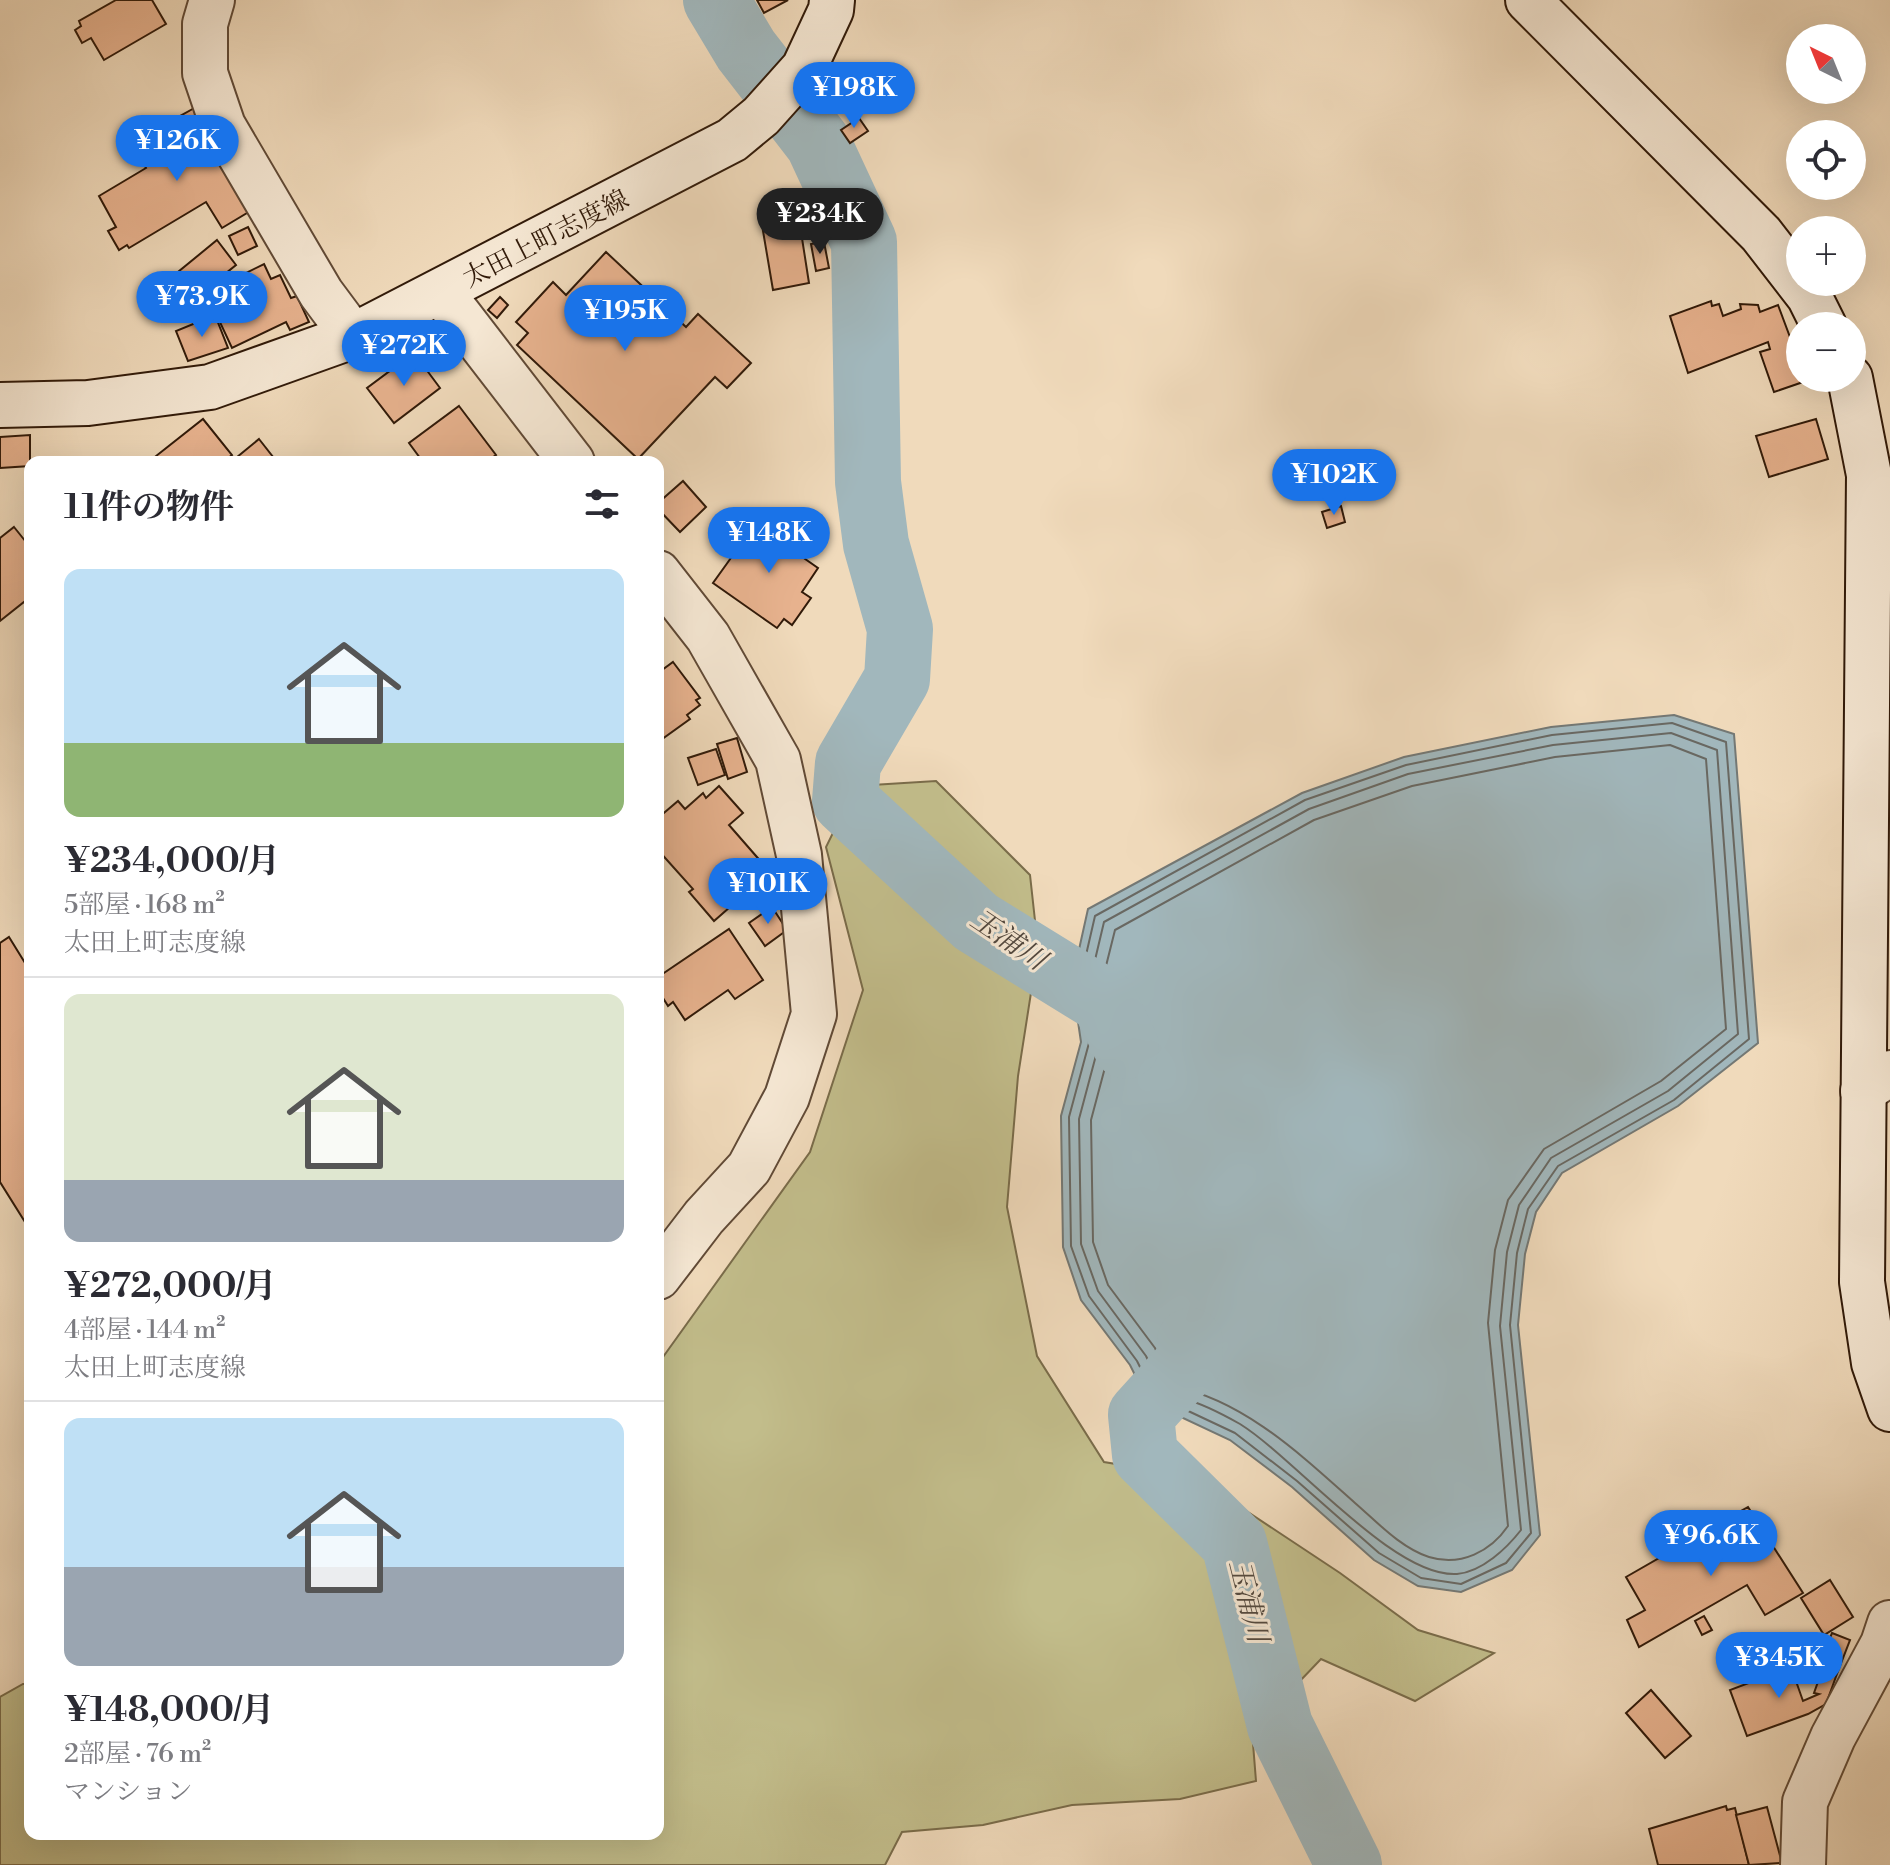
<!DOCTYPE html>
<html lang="ja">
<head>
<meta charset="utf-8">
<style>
	body { margin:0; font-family:"Libre Bodoni","Noto Serif JP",serif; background:#f7f7f7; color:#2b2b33; height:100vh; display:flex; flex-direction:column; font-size:30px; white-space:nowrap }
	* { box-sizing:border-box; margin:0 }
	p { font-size:26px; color:#7c7c81 }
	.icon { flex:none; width:44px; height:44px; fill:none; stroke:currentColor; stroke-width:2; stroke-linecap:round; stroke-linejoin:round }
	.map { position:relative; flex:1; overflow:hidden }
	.drawer { position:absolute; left:24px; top:456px; width:640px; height:1384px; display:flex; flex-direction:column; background:#fff; border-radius:16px; box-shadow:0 8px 32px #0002 }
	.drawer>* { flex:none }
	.needle { width:52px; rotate:317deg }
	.tools { position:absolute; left:1786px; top:24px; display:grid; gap:16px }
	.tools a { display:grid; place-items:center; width:80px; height:80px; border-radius:50%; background:#fff; box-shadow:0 8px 32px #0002; font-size:40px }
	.price { position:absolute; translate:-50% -68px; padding:0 18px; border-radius:28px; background:#1a73e8; color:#fff; font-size:26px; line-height:52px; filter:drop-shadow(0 2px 4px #0008) }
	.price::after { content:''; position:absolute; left:50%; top:48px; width:24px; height:18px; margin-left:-12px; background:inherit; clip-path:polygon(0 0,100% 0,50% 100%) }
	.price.on { background:#222; color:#fff }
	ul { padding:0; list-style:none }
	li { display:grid; align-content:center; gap:16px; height:424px; padding:0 40px }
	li+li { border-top:2px solid #e1e1e2 }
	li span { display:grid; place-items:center; height:248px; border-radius:16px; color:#555 }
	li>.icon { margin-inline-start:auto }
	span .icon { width:144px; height:144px; fill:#fffc; stroke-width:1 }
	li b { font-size:34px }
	h2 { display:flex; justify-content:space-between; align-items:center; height:96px; padding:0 40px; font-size:34px }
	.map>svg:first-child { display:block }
	.green { fill:#c2bd8b; stroke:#7a6c4a; stroke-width:2 }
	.water { fill:#a1b7bc; stroke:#747874; stroke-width:2 }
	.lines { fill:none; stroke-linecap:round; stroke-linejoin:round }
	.shore { stroke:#696862; stroke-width:2 }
	.river { stroke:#a1b7bc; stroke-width:66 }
	.building { fill:#e7b28e; stroke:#311a09; stroke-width:2 }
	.street-casing { stroke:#614a36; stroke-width:48 }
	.secondary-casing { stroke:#311a09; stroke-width:48 }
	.street { stroke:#f5e7d3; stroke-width:44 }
	.secondary { stroke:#f5e7d3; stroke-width:44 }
	.labels { text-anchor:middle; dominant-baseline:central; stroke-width:6; stroke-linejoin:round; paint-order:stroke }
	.street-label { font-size:26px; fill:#311a09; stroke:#f5e7d3 }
	.water-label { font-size:28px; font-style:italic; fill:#53493f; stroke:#f5e7d3 }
</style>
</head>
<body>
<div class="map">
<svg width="1890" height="1865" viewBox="0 0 1890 1865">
	<rect width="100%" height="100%" fill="#f0dabb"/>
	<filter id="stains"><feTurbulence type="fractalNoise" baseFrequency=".0025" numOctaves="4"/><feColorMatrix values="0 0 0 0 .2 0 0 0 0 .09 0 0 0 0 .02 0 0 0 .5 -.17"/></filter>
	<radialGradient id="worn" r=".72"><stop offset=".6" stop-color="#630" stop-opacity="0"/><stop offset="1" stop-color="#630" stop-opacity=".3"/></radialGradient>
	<path class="green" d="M 936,781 L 1030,875 L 1038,948 L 1018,1076 L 1007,1207 L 1037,1356 L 1104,1462 L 1195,1477 L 1340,1573 L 1418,1630 L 1494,1653 L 1415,1701 L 1321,1659 L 1252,1731 L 1256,1781 L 1180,1799 L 1072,1805 L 983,1825 L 902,1832 L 885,1865 L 0,1865 L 0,1697 L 23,1684 L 30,1684 L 30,1834 L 658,1834 L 658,1364 L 810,1152 L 863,990 L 826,847 L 856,786 Z"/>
	<path class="water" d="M 1674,715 L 1734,734 L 1758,1043 L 1678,1106 L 1562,1173 L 1536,1212 L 1525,1254 L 1518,1325 L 1540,1535 L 1512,1570 L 1461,1592 L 1418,1586 L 1374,1560 L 1292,1487 L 1230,1440 L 1181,1417 L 1141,1415 L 1140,1385 L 1130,1365 L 1081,1300 L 1063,1247 L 1061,1116 L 1081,1042 L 1072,981 L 1088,909 L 1302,793 L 1404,757 L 1551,727 Z"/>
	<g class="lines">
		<g class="shore">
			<path d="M 1672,723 L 1726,742 L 1749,1039 L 1674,1100 L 1558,1166 L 1528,1209 L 1517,1253 L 1510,1325 L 1531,1533 L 1506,1563 L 1461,1584 L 1421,1578 L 1379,1553 L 1297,1481 L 1235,1433 L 1184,1409 L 1150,1406 L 1147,1381 L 1137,1361 L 1089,1296 L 1071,1246 L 1069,1117 L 1089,1043 L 1080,981 L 1095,916 L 1305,800 L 1406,765 L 1552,735 Z"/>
			<path d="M 1671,733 L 1717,750 L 1738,1034 L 1668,1091 L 1551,1158 L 1519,1205 L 1507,1252 L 1500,1326 L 1521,1530 C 1507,1548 1482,1572 1457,1574 C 1394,1578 1296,1459 1240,1424 C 1224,1415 1201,1403 1184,1399 C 1176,1398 1168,1399 1160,1397 L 1157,1379 L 1146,1356 L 1098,1291 L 1081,1244 L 1079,1119 L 1099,1044 L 1090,981 L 1104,922 L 1309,809 L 1408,774 L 1553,745 Z"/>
			<path d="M 1670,745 L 1706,759 L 1726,1029 L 1661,1081 L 1544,1149 L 1508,1200 L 1495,1250 L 1488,1323 L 1508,1526 C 1491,1551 1461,1567 1429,1557 C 1401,1548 1377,1522 1355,1503 C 1301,1455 1244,1400 1172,1386 L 1155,1348 L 1108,1285 L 1093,1242 L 1091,1120 L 1111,1045 L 1102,982 L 1115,930 L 1314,820 L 1412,786 L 1555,757 Z"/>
		</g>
		<g class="river">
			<path d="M 716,0 L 746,50 L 818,143 L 864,242 L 868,482 L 876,544 L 900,629 L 897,679 L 848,763 L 845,801 L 976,922 L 1104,1001 L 1126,1046"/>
			<path d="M 1190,1341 L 1189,1362 L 1141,1415 L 1145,1455 L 1234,1543 L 1280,1726 L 1349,1865"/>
		</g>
	</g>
	<g class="building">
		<path d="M 116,0 L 152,0 L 166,24 L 104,60 L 91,38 L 82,43 L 75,30 L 81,26 L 79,21 Z"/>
		<path d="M 757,0 L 788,0 L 764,13 Z"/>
		<path d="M 198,106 L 257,207 L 222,228 L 206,202 L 129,248 L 127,245 L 119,250 L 108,231 L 116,227 L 99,196 L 146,168 L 136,150 L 177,127 L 173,120 Z"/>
		<path d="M 859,118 L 868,131 L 850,143 L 841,130 Z"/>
		<path d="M 799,219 L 809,283 L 773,290 L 762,225 Z"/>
		<path d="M 248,227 L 257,246 L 238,255 L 229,236 Z"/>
		<path d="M 217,240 L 236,265 L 175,314 L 156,290 Z"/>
		<path d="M 824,242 L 829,268 L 816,271 L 811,244 Z"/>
		<path d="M 606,252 L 686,327 L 698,314 L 751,363 L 727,388 L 715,377 L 638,459 L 517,345 L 528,333 L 516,322 L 553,282 L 566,295 Z"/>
		<path d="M 264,264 L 271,279 L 280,275 L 291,298 L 297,296 L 309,322 L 290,330 L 286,322 L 232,348 L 211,303 L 235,291 L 232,286 L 241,282 L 238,277 Z"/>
		<path d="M 500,297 L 508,305 L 497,318 L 488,310 Z"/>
		<path d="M 1711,301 L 1712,306 L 1719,304 L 1723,316 L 1741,309 L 1740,304 L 1758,305 L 1760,312 L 1778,305 L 1800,364 L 1800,378 L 1806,381 L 1774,392 L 1760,352 L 1770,349 L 1768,342 L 1688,373 L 1670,316 Z"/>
		<path d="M 215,315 L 228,348 L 188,361 L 176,331 Z"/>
		<path d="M 414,353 L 440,388 L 394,423 L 367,388 Z"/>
		<path d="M 459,406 L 496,455 L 486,462 L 423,462 L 409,443 Z"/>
		<path d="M 203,419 L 232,455 L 223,462 L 153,462 L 151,460 Z"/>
		<path d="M 1816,419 L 1828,459 L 1769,477 L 1756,436 Z"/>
		<path d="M 30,435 L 30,466 L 0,468 L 0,437 Z"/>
		<path d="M 259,439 L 277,462 L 231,462 Z"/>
		<path d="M 683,481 L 706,507 L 680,532 L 658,509 L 658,503 Z"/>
		<path d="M 1341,506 L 1345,522 L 1327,528 L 1322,512 Z"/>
		<path d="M 756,523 L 773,534 L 779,526 L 805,544 L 798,554 L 818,568 L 802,592 L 811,598 L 792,625 L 784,619 L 777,628 L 713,583 Z"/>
		<path d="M 14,527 L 30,547 L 30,609 L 24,602 L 0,621 L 0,538 Z"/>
		<path d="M 673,662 L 700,698 L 696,700 L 700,705 L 687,715 L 690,719 L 658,742 L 658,673 Z"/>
		<path d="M 737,738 L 747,772 L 728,779 L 717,744 Z"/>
		<path d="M 716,749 L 725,775 L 698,785 L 688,758 Z"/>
		<path d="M 719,786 L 743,813 L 729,825 L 770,872 L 714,921 L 689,892 L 693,889 L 658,850 L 658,818 L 678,801 L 685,809 L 703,793 L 706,798 Z"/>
		<path d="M 772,907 L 787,930 L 765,946 L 749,923 Z"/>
		<path d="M 729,929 L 763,980 L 735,999 L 728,990 L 685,1020 L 673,1002 L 668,1006 L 658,990 L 658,977 Z"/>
		<path d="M 9,937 L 30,971 L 30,1230 L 0,1182 L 0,943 Z"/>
		<path d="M 1748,1507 L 1803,1593 L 1765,1615 L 1747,1585 L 1639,1647 L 1627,1620 L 1645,1610 L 1626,1577 L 1675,1549 L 1679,1557 L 1726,1527 L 1723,1521 Z"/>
		<path d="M 1830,1580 L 1853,1617 L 1824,1635 L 1801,1598 Z"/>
		<path d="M 1704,1616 L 1712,1630 L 1702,1635 L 1695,1621 Z"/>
		<path d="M 1832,1633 L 1850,1640 L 1838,1671 L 1819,1664 Z"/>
		<path d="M 1824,1665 L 1838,1671 L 1826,1704 L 1808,1714 L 1747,1736 L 1730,1690 L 1791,1667 L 1803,1701 L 1819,1694 L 1814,1693 Z"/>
		<path d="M 1651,1690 L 1691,1736 L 1665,1758 L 1626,1713 Z"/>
		<path d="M 1726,1806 L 1727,1810 L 1735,1808 L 1749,1865 L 1658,1865 L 1649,1829 Z"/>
		<path d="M 1767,1807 L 1782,1863 L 1749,1865 L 1736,1815 Z"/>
	</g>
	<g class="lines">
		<g class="street-casing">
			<g id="street">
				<path d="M 212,0 L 205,24 L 205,73 L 223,126 L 321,293 L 353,336"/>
				<path d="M 441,292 L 572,462"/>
				<path d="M 658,573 L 708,637 L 778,760 L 799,855 L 814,1014 L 787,1097 L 749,1168 L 704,1217 L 658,1277"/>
				<path d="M 1863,1091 L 1890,1073"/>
				<path d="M 1803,1865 L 1805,1802 L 1833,1737 L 1883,1644 L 1890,1623"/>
			</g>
		</g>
		<g class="secondary-casing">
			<g id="secondary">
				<path d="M 1528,0 L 1761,234 L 1809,296 L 1824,326"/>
				<path d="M 1850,378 L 1869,475 L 1862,1282 L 1874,1363 L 1890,1409"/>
				<path d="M 0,405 L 88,403 L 210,387 L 353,336 L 732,140 L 761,116 L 804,68 L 831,10 L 832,0"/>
			</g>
		</g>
		<use href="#street" class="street"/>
		<use href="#secondary" class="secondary"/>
	</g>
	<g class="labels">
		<g class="street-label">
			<text transform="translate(546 239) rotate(-27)">太田上町志度線</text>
		</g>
		<g class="water-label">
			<text transform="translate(1008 940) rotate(34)">玉浦川</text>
			<text transform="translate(1248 1601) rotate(76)">玉浦川</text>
		</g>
	</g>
	<rect width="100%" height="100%" filter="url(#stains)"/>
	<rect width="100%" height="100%" fill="url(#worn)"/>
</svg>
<div class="tools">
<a><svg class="needle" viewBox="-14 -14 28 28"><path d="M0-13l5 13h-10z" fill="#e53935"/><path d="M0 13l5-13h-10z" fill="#7c7c81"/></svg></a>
<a><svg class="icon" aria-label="locate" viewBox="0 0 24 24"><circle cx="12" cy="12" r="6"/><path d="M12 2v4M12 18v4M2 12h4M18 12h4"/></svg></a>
<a>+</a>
<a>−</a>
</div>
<b class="price" style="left:854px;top:130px">¥198K</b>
<b class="price" style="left:177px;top:183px">¥126K</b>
<b class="price on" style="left:820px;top:256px">¥234K</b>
<b class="price" style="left:202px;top:339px">¥73.9K</b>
<b class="price" style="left:625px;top:353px">¥195K</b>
<b class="price" style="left:404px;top:388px">¥272K</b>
<b class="price" style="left:1334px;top:517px">¥102K</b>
<b class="price" style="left:769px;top:575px">¥148K</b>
<b class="price" style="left:768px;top:926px">¥101K</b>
<b class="price" style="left:1711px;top:1578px">¥96.6K</b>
<b class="price" style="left:1779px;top:1700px">¥345K</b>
<section class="drawer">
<h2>11件の物件<svg class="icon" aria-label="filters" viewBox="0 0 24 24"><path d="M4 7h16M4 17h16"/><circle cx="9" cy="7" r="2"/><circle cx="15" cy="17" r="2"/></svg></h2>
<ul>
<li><span style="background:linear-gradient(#bfe0f5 70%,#8fb573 0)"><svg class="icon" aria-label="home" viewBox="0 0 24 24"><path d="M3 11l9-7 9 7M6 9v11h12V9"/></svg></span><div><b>¥234,000/月</b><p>5部屋 · 168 m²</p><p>太田上町志度線</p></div></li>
<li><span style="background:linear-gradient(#dfe7d0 75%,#9aa5b1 0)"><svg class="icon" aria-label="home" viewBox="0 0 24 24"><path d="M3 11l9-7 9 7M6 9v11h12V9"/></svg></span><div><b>¥272,000/月</b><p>4部屋 · 144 m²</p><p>太田上町志度線</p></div></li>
<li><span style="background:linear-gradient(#bfe0f5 60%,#9aa5b1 0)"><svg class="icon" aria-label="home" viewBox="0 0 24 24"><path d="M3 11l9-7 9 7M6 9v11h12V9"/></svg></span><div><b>¥148,000/月</b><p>2部屋 · 76 m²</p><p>マンション</p></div></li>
</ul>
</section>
</div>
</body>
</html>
